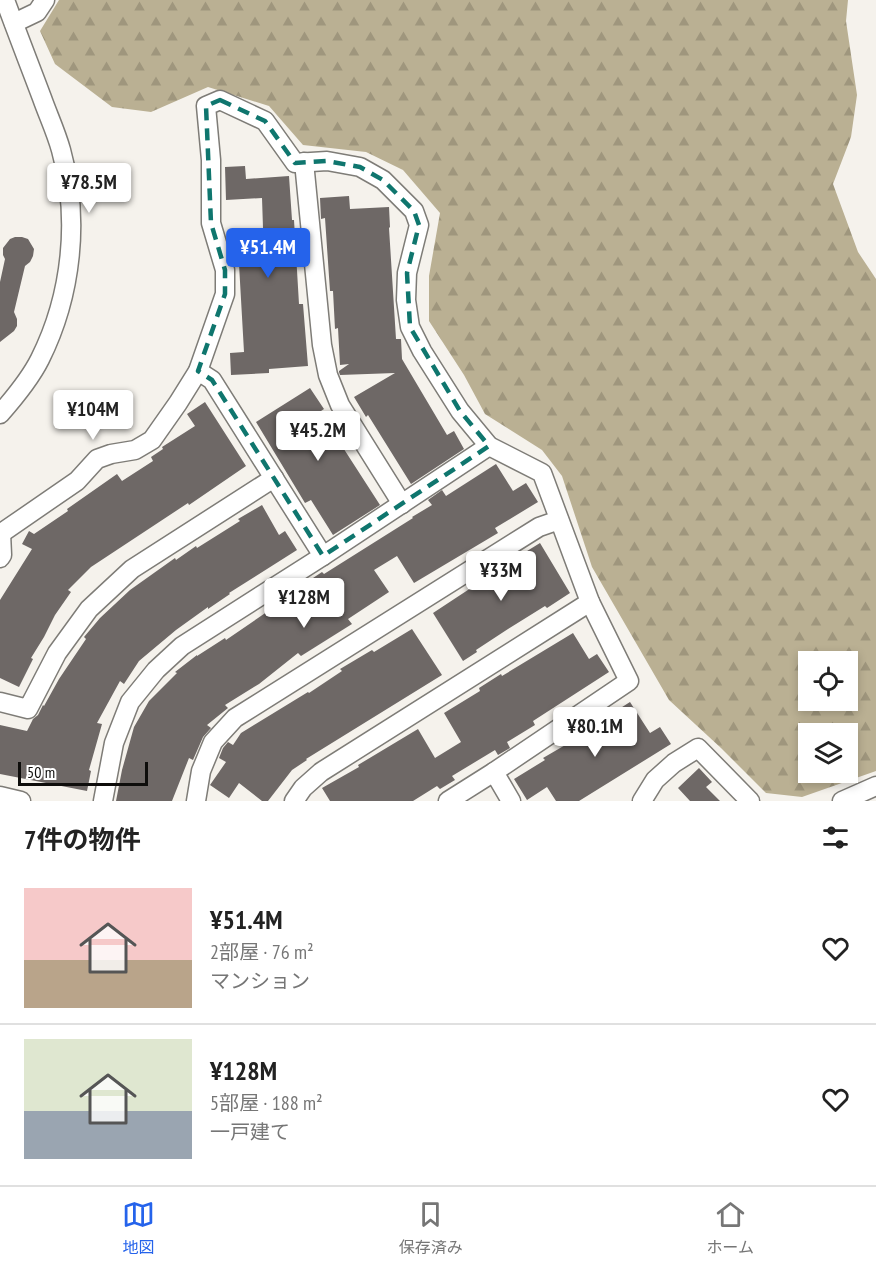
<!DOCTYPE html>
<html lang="ja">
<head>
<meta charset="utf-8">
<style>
	body { margin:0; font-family:"PT Sans Narrow","Noto Sans JP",sans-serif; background:#f2f2f2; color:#222; height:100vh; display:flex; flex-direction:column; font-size:22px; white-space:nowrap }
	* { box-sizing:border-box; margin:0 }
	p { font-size:20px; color:#767676 }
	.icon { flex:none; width:33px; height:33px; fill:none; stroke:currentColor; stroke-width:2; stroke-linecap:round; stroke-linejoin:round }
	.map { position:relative; height:801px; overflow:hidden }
	.panel { display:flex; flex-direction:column; background:#fff; flex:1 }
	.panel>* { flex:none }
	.controls { position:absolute; left:798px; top:651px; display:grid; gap:12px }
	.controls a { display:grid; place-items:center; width:60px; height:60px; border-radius:0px; background:#fff; box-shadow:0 3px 9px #0003; font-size:30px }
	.scale { position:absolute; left:18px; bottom:15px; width:130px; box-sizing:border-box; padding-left:6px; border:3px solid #0e0d0b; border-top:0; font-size:16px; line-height:21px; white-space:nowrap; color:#0e0d0b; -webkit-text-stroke:4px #fff; paint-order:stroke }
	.price { position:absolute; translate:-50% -51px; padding:0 14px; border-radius:6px; background:#fff; color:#222; font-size:20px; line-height:39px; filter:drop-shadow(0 2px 3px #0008) }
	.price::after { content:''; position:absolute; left:50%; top:36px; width:18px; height:14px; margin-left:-9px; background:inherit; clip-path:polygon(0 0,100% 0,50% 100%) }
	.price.current { background:#2563eb; color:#fff }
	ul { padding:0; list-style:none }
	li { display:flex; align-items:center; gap:18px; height:150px; padding:0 24px }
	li+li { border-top:2px solid #e0e0e0 }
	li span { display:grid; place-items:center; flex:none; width:168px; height:120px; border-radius:0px; color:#555 }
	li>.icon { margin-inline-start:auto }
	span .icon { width:72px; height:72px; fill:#fffc; stroke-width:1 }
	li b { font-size:26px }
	h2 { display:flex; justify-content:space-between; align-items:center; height:72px; padding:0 24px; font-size:26px }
	.tab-bar { display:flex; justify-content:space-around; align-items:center; height:84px; border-top:2px solid #e0e0e0; background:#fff; font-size:16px; color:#767676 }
	.tab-bar a { display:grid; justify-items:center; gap:3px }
	.tab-bar .current { color:#2563eb }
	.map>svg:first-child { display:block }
	.forest { fill:url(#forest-firs); fill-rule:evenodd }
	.building { fill:#6e6866 }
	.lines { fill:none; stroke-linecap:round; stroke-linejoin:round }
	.minor-casing { stroke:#7e7c77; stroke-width:21 }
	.minor { stroke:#fff; stroke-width:18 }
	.marked { fill:none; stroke:#0f766e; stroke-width:4.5; stroke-dasharray:12 8; stroke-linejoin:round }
</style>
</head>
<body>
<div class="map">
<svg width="876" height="801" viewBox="0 0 876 801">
	<defs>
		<pattern id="forest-firs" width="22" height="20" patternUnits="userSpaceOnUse" patternTransform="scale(1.5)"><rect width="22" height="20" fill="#bab093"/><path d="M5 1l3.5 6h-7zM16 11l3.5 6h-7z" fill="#9f967d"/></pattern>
	</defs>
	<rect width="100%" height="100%" fill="#f5f2ec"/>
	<path class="forest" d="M 59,0 L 848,0 L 846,21 L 857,95 L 851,137 L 833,184 L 858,252 L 876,279 L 876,771 L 802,797 L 766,793 L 721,748 L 669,700 L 592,567 L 562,476 L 542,450 L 485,414 L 464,375 L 429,321 L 429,276 L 440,213 L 403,170 L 366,152 L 303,145 L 269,106 L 208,87 L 151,112 L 112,107 L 55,64 L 40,31 ZM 808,662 L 848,662 L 848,700 L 808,700 ZM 808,734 L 848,734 L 848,772 L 808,772 Z"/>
	<g class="building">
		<path d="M 245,166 L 246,179 L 289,176 L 292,220 L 294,220 L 299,304 L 303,304 L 308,366 L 269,369 L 269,373 L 231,375 L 230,353 L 244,352 L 237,229 L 263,228 L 262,198 L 226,200 L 225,167 Z"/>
		<path d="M 349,196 L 350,209 L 389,207 L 390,227 L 389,228 L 396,339 L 401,339 L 402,359 L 447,435 L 454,431 L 464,449 L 411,484 L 368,415 L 366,417 L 354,397 L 395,373 L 340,375 L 339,372 L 339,371 L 349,364 L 340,365 L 338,328 L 335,329 L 333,291 L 330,291 L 325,218 L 321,219 L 320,198 Z"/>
		<path d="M 15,237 L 22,237 L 28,239 L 34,249 L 33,256 L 30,262 L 25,266 L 14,312 L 17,319 L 17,326 L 14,331 L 0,342 L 0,282 L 5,259 L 3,255 L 3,248 L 10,239 Z"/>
		<path d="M 310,388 L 324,409 L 321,411 L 340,443 L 380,505 L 333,535 L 311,500 L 305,503 L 256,422 Z"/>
		<path d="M 205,402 L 246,466 L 189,505 L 188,503 L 91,567 L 68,590 L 71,592 L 55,615 L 44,637 L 31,658 L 33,659 L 19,687 L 0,678 L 0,600 L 32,549 L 22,544 L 29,531 L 34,534 L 68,511 L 67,509 L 117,474 L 122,481 L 153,461 L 151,457 L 163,449 L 162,447 L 195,426 L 187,414 Z"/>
		<path d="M 496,464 L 513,491 L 526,483 L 538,502 L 495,528 L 498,533 L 414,583 L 397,556 L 374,570 L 389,592 L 348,619 L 352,624 L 301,656 L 298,653 L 259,684 L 225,705 L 228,708 L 207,725 L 211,728 L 203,737 L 193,760 L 189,758 L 172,801 L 116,801 L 122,770 L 134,727 L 149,701 L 177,673 L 175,672 L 197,655 L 197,656 L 225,638 L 226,640 L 290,596 L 289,594 L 322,572 L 324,574 L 413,518 L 412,517 L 432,505 L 428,500 L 442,490 L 446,496 Z"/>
		<path d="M 262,505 L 279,535 L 285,531 L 297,550 L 229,593 L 230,594 L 208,609 L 208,607 L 176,630 L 139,661 L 124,684 L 120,681 L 97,723 L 102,724 L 89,770 L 91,771 L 87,791 L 0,774 L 0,725 L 27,731 L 33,719 L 38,715 L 43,705 L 44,706 L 59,679 L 86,639 L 84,637 L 100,618 L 130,590 L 175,558 L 176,560 L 196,546 L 197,548 L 240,521 L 238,519 Z"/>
		<path d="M 540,543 L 570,593 L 547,608 L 545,606 L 508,629 L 476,650 L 477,652 L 463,661 L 433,613 L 477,584 L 477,585 L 520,559 L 519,556 Z"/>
		<path d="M 412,629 L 442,675 L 306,759 L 307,760 L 292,770 L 268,801 L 262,801 L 239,783 L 229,798 L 210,785 L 226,762 L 219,758 L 223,748 L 228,742 L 233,745 L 241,733 L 308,692 L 309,693 L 342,671 L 340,669 L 372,650 L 374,652 Z"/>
		<path d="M 573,633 L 589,659 L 597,654 L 609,672 L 533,721 L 535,725 L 507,742 L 510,748 L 498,755 L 495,750 L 452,776 L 455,780 L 440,789 L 437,786 L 413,801 L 330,801 L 322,788 L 359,767 L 358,765 L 418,729 L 435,758 L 461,742 L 444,713 L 480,691 L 479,688 L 501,674 L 502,676 Z"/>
		<path d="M 630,702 L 650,733 L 660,727 L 671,744 L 579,801 L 556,801 L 547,787 L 527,800 L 514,779 L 545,760 L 543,758 L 610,719 L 608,716 Z"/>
		<path d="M 699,768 L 712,782 L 706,787 L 720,801 L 690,801 L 678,788 Z"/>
	</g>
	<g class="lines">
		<g class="minor-casing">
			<g id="minor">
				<path d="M 14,23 L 37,12 L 45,0"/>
				<path d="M 304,162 L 322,345 L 328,375 L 340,405 L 402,504"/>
				<path d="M 198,371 L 212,380 L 323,556"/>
				<path d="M 0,414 C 15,397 30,379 40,359 C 72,295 80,218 61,150 C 56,132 48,115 42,98 C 30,66 17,33 5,0"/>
				<path d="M 0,534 L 77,481 L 97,459 L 111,454 L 135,450 L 152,440 L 178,403 L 198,371 L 225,294 L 225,270 L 211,223 L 211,160 L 206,106 L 220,100 L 265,121 L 295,163 L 327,161 L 360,167 L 383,180 L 414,211 L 419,225 L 407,273 L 406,300 L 410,327 L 422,351 L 460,411 L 489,446 L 542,473 L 590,602 L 321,772 L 303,788 L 294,801"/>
				<path d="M 0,558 L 2,555 L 1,533"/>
				<path d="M 0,702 L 28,709 L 57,653 L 89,609 L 132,569 L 274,478"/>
				<path d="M 494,772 L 629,681 L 590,602"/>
				<path d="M 0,796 L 21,801"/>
				<path d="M 103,801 L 114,743 L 130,702 L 156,670 L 182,646 L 323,556 L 489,446"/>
				<path d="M 196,801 L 201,771 L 213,742 L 235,718 L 539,527 L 559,520"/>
				<path d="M 448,801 L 494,772 L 511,801"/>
				<path d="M 642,801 L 655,780 L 674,763 L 698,748 L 750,801"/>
				<path d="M 842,801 L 876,786"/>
			</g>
		</g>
		<use href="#minor" class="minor"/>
	</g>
	<path class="marked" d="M 220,100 L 265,121 L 295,163 L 327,161 L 360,167 L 383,180 L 414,211 L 419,225 L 407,273 L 410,327 L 460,411 L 489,446 L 323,556 L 212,380 L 198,371 L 225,294 L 225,270 L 211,223 L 206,106 Z"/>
</svg>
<div class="controls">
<a><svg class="icon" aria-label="locate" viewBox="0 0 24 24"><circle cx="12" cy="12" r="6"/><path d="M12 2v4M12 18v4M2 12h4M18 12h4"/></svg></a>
<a><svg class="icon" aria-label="layers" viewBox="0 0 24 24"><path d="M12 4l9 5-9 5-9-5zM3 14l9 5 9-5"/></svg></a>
</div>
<div class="scale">50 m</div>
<b class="price" style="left:89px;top:214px">¥78.5M</b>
<b class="price current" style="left:268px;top:279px">¥51.4M</b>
<b class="price" style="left:93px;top:441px">¥104M</b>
<b class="price" style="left:318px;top:462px">¥45.2M</b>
<b class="price" style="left:501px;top:602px">¥33M</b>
<b class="price" style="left:304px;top:629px">¥128M</b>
<b class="price" style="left:595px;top:758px">¥80.1M</b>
</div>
<section class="panel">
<h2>7件の物件<svg class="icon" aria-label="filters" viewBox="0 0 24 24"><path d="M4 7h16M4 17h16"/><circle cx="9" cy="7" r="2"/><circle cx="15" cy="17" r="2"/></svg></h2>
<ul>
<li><span style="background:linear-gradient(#f6c9c9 60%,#b9a48a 0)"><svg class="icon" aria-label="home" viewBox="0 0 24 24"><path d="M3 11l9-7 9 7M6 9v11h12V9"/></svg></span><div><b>¥51.4M</b><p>2部屋 · 76 m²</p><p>マンション</p></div><svg class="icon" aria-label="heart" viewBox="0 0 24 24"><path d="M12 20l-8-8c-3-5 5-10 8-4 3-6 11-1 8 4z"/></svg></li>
<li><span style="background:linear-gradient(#dfe7d0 60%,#9aa5b1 0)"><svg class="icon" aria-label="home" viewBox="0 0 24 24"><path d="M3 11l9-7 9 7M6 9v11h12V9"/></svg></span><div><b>¥128M</b><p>5部屋 · 188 m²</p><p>一戸建て</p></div><svg class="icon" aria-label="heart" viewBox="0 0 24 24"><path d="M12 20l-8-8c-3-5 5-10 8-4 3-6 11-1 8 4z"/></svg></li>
</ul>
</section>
<nav class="tab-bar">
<a class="current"><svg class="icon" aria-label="map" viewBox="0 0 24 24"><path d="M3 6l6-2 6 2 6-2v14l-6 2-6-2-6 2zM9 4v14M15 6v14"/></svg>地図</a>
<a><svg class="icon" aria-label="saved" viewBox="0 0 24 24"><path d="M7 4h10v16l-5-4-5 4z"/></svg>保存済み</a>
<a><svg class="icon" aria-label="home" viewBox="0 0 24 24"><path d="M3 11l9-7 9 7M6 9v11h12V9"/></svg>ホーム</a>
</nav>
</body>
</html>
